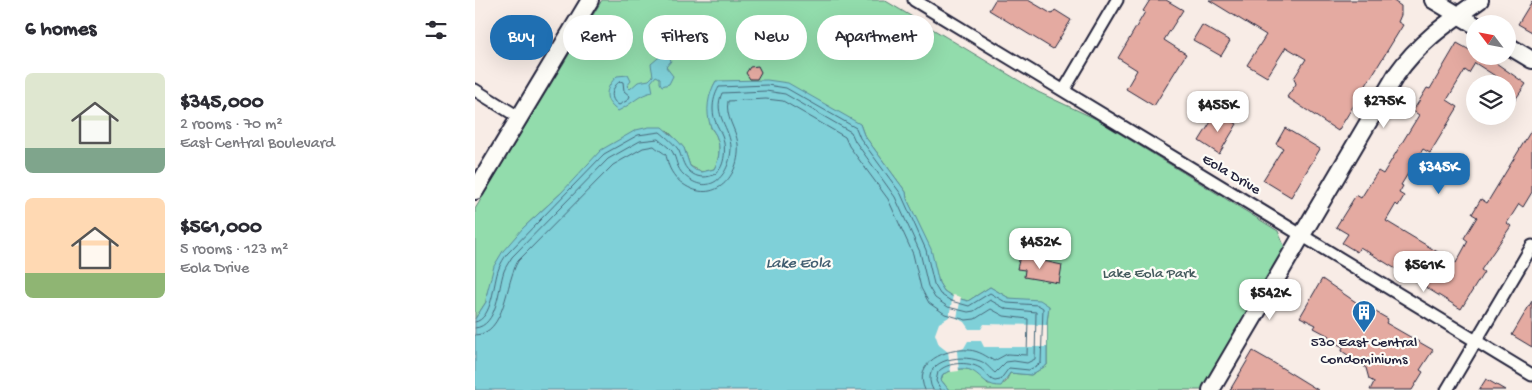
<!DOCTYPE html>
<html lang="en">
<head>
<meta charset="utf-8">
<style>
	body { margin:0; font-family:"Gochi Hand",sans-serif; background:#f2f2f3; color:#2b2b33; height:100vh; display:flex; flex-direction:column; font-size:19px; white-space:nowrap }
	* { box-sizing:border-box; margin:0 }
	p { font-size:16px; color:#7c7c81 }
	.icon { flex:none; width:28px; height:28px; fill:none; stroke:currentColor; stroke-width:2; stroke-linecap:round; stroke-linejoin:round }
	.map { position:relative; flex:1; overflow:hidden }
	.details { display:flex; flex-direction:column; background:#fff; width:475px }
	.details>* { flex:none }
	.guide { position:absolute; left:15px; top:15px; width:475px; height:45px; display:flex; gap:10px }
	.needle { width:32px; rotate:302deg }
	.fabs { position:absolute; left:991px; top:15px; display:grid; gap:10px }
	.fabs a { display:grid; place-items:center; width:50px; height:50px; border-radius:50%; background:#fff; box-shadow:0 5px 20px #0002; font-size:25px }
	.price { position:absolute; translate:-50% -42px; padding:0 11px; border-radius:10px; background:#fff; color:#222; font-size:16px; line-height:32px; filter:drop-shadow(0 1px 2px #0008) }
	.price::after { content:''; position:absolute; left:50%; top:30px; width:15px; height:11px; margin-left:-8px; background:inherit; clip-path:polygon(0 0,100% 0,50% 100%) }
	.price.active { background:#1f6fb2; color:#fff }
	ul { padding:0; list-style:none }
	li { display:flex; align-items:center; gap:15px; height:125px; padding:0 25px }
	li span { display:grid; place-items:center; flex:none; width:140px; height:100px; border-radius:8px; color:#555 }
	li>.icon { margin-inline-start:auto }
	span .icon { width:60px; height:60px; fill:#fffc; stroke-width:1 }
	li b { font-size:21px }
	h2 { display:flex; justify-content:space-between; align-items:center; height:60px; padding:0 25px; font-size:21px }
	.pill { padding:0 18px; border-radius:22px; background:#fff; box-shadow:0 5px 20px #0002; font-size:18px; line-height:45px }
	.pill.active { background:#1f6fb2; color:#fff }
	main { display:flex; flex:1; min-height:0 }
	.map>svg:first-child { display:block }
	.green { fill:#92dcac; stroke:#5a7f74 }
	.water { fill:#7fd0d8; stroke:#5a8a99 }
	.pier { fill:#f8ece6 }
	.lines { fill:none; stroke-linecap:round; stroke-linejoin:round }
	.shore { stroke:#47687a; stroke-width:1 }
	.building { fill:#e4aaa1; stroke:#22223b }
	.street-casing { stroke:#22223b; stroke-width:15 }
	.secondary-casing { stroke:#22223b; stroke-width:20 }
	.street { stroke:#fdfcf7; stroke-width:11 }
	.secondary { stroke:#fdfcf7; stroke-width:16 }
	.labels { text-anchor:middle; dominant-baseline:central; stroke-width:4.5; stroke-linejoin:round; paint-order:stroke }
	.street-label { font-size:15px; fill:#22223b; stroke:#fdfcf7 }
	.park-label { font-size:15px; fill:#445a5d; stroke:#fdfcf7 }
	.poi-label { font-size:15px; fill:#22223b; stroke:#fdfcf7 }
	.water-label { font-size:16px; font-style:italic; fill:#435f72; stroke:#fdfcf7 }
</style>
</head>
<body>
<main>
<section class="details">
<h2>6 homes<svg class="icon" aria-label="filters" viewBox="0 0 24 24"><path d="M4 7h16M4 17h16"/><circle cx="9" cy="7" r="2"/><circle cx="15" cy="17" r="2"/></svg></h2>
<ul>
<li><span style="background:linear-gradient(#dfe7d0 75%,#7fa58c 0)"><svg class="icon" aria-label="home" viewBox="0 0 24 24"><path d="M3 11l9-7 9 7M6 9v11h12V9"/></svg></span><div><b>$345,000</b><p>2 rooms · 70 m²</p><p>East Central Boulevard</p></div></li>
<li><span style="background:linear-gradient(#ffd9b3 75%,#8fb573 0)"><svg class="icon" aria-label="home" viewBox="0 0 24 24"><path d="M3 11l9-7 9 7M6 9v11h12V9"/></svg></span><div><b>$561,000</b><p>5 rooms · 123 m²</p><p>Eola Drive</p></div></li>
</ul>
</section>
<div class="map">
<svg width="1057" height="390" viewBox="0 0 1057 390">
	<rect width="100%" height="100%" fill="#f8ece6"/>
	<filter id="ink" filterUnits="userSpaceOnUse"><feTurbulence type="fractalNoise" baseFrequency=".02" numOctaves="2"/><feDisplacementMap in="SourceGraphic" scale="10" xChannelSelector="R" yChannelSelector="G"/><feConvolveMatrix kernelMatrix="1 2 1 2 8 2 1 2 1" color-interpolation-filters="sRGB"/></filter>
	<g filter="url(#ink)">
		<path class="green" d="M 127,0 L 409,0 L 563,92 L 621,119 L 803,231 L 810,248 L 727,390 L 474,390 L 466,380 L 468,374 C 488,365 500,367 513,384 L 530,383 L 535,373 L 556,375 L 572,365 L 572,322 L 574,306 L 534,298 L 515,287 L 493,301 L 478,297 L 469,291 L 464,283 L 455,249 L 432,199 L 431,192 L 389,135 L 385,124 L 241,81 C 234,92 232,115 236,128 C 238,131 241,134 242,138 C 246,147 244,161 239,169 L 227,172 L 215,166 L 209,148 L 192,130 L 86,193 L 48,228 L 12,293 L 11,302 L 0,319 L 0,209 Z"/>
		<g class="water">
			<path d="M 189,53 L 194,55 L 196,61 L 191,67 L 198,76 L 194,84 L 187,86 L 185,83 L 185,78 L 181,76 L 176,82 L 178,92 C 164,94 156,105 143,111 C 127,100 130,88 142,76 L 153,75 L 156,81 L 152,86 L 155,89 L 163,82 L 174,80 L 178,76 L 176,64 Z"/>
			<path d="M 292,80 L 313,83 L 385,124 L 389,135 L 431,192 L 432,199 L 456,249 L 464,283 L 469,291 L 478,297 L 493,301 L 515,287 L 534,298 L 565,300 L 574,306 L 572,322 L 572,365 L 556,375 L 535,373 L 526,386 C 501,387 506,357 468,374 L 466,380 L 474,390 L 0,390 L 0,319 L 11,302 L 12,293 L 19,266 L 28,251 L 48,228 L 86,193 L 126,150 L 161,130 L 174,127 L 187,127 L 203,141 L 209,148 L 215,166 L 220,170 L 227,172 L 239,169 C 244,161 246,147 242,138 C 241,134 238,131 236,127 C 230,112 233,94 241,81 Z"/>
		</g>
		<path class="pier" d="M 478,295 L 486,297 L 482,318 L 489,322 L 494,329 L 506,329 L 509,324 L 572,325 L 572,347 L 509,347 L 506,341 L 493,341 L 489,348 L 482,351 L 484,371 L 476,372 L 473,352 L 464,345 L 460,334 L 464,323 L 474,317 Z"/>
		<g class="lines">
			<g class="shore">
				<path d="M 145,81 L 148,82 L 149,91 L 155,96 L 153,100 L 144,105 C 133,99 137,87 145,81 Z"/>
				<path d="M 0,322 C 18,319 18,282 24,268 C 26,263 29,258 32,254 L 129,154 L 163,135 L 185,132 C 190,136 202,146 204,151 C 208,160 208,168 218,174 C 224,178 233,178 240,174 C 251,167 251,145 247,135 C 243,126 238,120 238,109 C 238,101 240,94 244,87 L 292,85 L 311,88 L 381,128 L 385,138 L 426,194 L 451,250 L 459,284 L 465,294 L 476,301 L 494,306 L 515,293 L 532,303 L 563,305 L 568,308 L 566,363 L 554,370 L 534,368 L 525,380 L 520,381 C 513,379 511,372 505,368 C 493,361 472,362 463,372 L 461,381 L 466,390"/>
				<path d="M 0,328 C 23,326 23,288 29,271 C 31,266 34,262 37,257 L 133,159 L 165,141 L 183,139 C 187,143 194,147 197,151 C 202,159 201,168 209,175 C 234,198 255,176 256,148 C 256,128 237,115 247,93 L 291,91 L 310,94 L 376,132 L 380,141 L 420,197 L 445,252 L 453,286 L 460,298 L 473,307 L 493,312 L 499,311 L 515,300 L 531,309 L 561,312 L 560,359 L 552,363 L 539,361 L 531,362 L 520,373 C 515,369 511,363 505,361 C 484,353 443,361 458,390"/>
				<path d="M 0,335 C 31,334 30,283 43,261 L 138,165 L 168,148 L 179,146 C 182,149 188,152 191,155 C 191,156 193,162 193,163 C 195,171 201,179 208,184 C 239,206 266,176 263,144 C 261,128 250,118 253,101 L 291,99 L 308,101 L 370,137 L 374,146 L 413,199 L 438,254 L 446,288 L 454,303 L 470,314 L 491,320 L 500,319 L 516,309 L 529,316 L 553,319 L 552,355 L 532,354 L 519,361 C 511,356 504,351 494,350 C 471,348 437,362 450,390"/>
			</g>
		</g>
		<g class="building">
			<path d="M 520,0 L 553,0 L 577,14 L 580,10 L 596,20 L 578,49 L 514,10 Z"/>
			<path d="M 675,0 L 691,0 L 708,10 L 689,40 L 711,54 L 679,106 L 651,89 L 662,70 L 643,58 L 670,12 L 668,11 Z"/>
			<path d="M 734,0 L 917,0 L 926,6 L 926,15 L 923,22 L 928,25 L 863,131 L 812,97 L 821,84 L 819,78 L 831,59 L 811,47 L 792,77 L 772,65 L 791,35 Z"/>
			<path d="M 1057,1 L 1057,32 L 1043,24 Z"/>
			<path d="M 727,25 L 755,41 L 746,56 L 718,40 Z"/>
			<path d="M 982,43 L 1000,53 L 1000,56 L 1011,56 L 1051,84 L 1040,100 L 1032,96 L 1032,84 L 1022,84 L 1025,79 L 1000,63 L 994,73 L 990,70 L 972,100 L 983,107 L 955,153 L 948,149 L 926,185 L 928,186 L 924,193 L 929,196 L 923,206 L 921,204 L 911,221 L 981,263 L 993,241 L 989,238 L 1002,217 L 997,214 L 1006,199 L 1012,203 L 1057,129 L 1057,192 L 1048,207 L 1044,204 L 1032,223 L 1036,226 L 1006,270 L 1009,272 L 986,309 L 885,247 L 882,252 L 867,243 L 873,234 L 861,227 L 881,195 L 886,198 L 903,171 L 908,174 L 944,115 L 938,111 L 952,88 L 955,89 Z"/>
			<path d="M 283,66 L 286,72 L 282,79 L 275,79 L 271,73 L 275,67 Z"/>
			<path d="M 742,112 L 762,124 L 744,154 L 724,141 Z"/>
			<path d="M 810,128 L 845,149 L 816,197 L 788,180 L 808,148 L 801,144 Z"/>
			<path d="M 545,256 L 587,265 L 584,283 L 549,277 L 550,270 L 542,269 Z"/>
			<path d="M 847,279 L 891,309 L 892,307 L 913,319 L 911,323 L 958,350 L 945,370 L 948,372 L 937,390 L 895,390 L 899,382 L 894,379 L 891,368 L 867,351 L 868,347 L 853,339 L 854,336 L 839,328 L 841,325 L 825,317 Z"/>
			<path d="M 1057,301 L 1057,347 L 1037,335 Z"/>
			<path d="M 778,351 L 799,363 L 843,390 L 755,390 Z"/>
			<path d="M 1011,379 L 1030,390 L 1004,390 Z"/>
		</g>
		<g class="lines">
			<g class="street-casing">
				<g id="street">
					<path d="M 439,0 L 1057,375"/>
					<path d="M 0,90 L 45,118"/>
					<path d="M 589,90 L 642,0"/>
					<path d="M 972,390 L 1057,246"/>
				</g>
			</g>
			<g class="secondary-casing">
				<g id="secondary">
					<path d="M 958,0 L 1000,25"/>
					<path d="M 1032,45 L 1057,60"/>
					<path d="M 0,191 L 115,0"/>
					<path d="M 736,390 L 921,75 C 944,42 972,23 1005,0"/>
				</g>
			</g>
			<use href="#street" class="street"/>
			<use href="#secondary" class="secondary"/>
		</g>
	</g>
	<defs>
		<g id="building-pin" transform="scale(1.25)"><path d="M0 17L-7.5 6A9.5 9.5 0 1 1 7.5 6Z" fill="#1f6fb2" stroke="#fdfcf7"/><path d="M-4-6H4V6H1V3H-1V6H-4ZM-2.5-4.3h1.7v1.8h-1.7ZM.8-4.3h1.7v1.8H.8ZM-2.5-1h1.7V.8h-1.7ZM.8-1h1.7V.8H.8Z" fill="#fff"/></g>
	</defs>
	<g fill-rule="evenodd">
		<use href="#building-pin" x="889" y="312"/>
	</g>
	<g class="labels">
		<g class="street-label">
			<text transform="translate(756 175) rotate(31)">Eola Drive</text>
		</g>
		<g class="park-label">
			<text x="674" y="274">Lake Eola Park</text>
		</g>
		<g class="poi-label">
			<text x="889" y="343">530 East Central<tspan x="889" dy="17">Condominiums</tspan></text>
		</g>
		<g class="water-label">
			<text x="323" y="264">Lake Eola</text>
		</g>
	</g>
</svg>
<div class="fabs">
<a><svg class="needle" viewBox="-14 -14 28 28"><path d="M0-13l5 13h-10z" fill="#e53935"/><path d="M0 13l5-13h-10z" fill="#7c7c81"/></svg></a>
<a><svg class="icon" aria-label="layers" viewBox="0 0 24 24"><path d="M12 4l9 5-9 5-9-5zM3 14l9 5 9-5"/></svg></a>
</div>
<b class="price" style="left:909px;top:129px">$275K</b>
<b class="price" style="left:743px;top:133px">$455K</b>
<b class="price active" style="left:964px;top:195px">$345K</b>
<b class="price" style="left:565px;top:270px">$452K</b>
<b class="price" style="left:949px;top:293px">$561K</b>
<b class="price" style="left:795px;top:321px">$542K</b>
<div class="guide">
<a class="pill active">Buy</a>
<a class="pill">Rent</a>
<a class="pill">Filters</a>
<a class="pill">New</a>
<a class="pill">Apartment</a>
</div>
</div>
</main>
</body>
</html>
